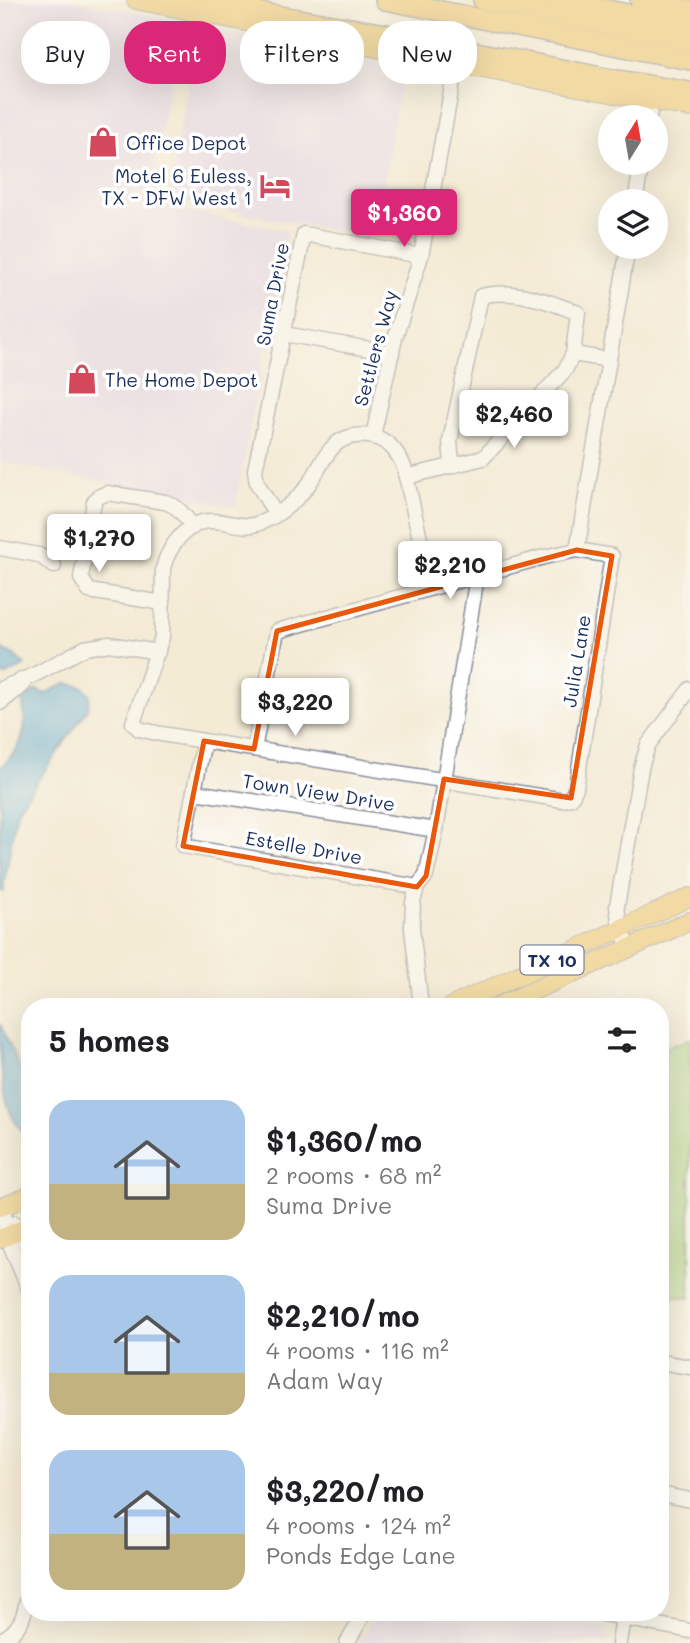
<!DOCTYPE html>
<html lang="en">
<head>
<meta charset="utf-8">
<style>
	body { margin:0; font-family:Mali,sans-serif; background:#f6f6f6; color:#202124; height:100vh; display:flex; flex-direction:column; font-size:26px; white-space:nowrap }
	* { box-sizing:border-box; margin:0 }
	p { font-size:23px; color:#757577 }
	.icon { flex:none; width:38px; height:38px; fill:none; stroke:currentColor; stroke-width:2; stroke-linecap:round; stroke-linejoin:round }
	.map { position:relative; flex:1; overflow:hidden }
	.details { position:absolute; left:21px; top:998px; width:648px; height:623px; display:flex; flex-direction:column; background:#fff; border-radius:28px; box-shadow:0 7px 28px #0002 }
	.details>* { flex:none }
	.banner { position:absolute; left:21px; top:21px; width:649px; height:63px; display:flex; gap:14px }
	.needle { width:46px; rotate:11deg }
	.buttons { position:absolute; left:598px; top:105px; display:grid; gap:14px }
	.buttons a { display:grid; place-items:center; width:70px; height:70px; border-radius:50%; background:#fff; box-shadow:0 7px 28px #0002; font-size:35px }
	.price { position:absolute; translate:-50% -60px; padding:0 16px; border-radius:7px; background:#fff; color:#222; font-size:23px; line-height:46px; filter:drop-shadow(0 2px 4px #0008) }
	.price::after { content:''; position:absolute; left:50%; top:42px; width:21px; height:16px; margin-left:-10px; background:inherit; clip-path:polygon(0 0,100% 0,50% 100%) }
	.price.active { background:#db2777; color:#fff }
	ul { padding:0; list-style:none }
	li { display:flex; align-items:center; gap:21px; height:175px; padding:0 28px }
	li span { display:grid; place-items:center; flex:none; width:196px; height:140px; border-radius:21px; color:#555 }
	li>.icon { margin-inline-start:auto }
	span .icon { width:84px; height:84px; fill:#fffc; stroke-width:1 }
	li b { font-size:30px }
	h2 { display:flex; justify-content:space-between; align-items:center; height:84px; padding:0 28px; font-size:30px }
	.chip { padding:0 24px; border-radius:28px; background:#fff; box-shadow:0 7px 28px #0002; font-size:24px; line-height:63px }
	.chip.active { background:#db2777; color:#fff }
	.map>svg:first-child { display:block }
	.built { fill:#e2d4f3 }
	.green { fill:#a6d684; stroke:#608271; stroke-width:2 }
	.water { fill:#62afdb; stroke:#3e6f9c; stroke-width:2 }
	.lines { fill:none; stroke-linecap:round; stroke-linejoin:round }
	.minor-casing { stroke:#888d9a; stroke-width:17 }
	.major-casing { stroke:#888d9a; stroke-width:20 }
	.highway-casing { stroke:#888d9a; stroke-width:22 }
	.minor { stroke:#fff; stroke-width:14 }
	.major { stroke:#edc569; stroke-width:18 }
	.highway { stroke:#edc569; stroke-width:19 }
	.marked { fill:none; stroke:#e8590c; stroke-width:5; stroke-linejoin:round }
	.labels { text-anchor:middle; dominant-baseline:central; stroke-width:7; stroke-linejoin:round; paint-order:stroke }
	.shield { fill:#fff; stroke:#5f6d8e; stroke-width:2 }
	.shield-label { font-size:18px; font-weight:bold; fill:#1b2f5e }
	.poi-label { font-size:19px; fill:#1b2f5e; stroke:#fff; text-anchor:start }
	.street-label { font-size:19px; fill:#1b2f5e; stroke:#fff }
</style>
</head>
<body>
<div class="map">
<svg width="690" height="1643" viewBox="0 0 690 1643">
	<rect width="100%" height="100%" fill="#fff"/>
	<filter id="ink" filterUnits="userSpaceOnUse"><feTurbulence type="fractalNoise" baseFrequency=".0143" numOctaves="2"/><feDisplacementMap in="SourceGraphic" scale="14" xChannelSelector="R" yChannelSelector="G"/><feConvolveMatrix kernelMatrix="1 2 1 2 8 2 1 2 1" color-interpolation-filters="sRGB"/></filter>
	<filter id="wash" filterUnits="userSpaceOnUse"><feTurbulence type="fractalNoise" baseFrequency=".00686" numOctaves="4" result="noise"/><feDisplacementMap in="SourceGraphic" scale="28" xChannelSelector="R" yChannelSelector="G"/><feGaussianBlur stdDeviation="1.57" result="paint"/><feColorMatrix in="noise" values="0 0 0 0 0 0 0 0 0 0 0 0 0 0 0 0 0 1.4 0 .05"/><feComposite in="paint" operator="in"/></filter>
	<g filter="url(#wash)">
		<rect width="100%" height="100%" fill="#f4ebd6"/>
		<g class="built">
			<path d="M 0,0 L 70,0 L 182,21 L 147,203 L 288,231 L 235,507 L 0,462 Z"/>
			<path d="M 198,26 L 404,66 L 374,238 L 168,200 Z"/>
			<path d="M 376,1612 L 520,1612 L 609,1628 L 606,1643 L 359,1643 Z"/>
		</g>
		<path class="green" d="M 690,1039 L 690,1298 L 660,1295 L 660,1050 Z"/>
		<g class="water">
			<path d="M 0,648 L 14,655 L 25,665 L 5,676 L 0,672 Z"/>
			<path d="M 66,683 L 83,687 L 90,694 L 88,709 L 17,810 L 4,883 L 4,892 L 0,891 L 0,768 C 23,748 29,729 22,700 L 36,690 L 45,694 Z"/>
			<path d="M 0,1024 L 30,1090 L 30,1136 C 0,1122 0,1056 0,1024 Z"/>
		</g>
	</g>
	<g filter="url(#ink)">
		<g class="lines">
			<g class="minor-casing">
				<g id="minor">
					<path d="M 649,117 L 652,101"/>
					<path d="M 635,201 L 642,163"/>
					<path d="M 284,334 L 392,353"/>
					<path d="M 573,354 L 609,360"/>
					<path d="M 373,436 L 395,338 L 421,256 L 456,64"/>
					<path d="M 406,477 L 483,458 L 565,370 L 573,354 L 578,313 C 549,301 512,288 481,296 L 450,441 L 452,466"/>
					<path d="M 276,515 L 257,483 L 255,470 L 304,234 L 421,256"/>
					<path d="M 0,548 L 39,555 L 54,566"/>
					<path d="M 431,588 L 404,467 C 397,451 388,439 370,436 C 325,430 325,469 301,494 C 290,506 273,519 257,524 C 243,529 228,521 214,521 C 188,519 169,546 163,568 L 162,637 L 133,723 L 139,729 L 161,734 L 563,800 L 571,798 L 576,788 L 612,556 L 577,550"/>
					<path d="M 163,603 L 89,591 L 81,578 L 94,502 L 98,497 L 107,493 L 165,502 C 178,506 185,516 193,527"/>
					<path d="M 0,689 L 34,675 L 85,648 L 109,644 L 158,652"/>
					<path d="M 0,703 L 23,685"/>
					<path d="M 204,741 L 183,846 L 417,887"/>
					<path d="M 254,749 L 277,631 L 544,557 L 577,550 L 628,247"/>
					<path d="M 195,792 L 436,830"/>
					<path d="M 631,948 L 620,929 L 617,906 L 641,768 L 648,745 L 690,689"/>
					<path d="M 421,1006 L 412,929 L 413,902 L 417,887 L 426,876 L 436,830 L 477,576"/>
					<path d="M 3,1206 L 7,1237 L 30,1292"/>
					<path d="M 15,1223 L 30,1253"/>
					<path d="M 660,1362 L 690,1367"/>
					<path d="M 660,1494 L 690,1500"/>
					<path d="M 592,1612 L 690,1631"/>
					<path d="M 0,1640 C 25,1630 26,1607 30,1583"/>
					<path d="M 347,1643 L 365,1612"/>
					<path d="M 619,1643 L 623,1618"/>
				</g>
			</g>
			<g class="major-casing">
				<g id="major">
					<path d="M 136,0 L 456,64 L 690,108"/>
					<path d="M 452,1006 L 690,897"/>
					<path d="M 499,1006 L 690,921"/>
					<path d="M 0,1207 L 30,1196"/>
					<path d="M 0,1239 L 30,1226"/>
				</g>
			</g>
			<g class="highway-casing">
				<g id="highway">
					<path d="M 186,0 L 386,34 L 601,77 L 690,92"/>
					<path d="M 385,0 L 690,60"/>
					<path d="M 483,0 L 690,41"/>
					<path d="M 556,0 L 690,26"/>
					<path d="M 640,0 L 690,10"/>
				</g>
			</g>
			<use href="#minor" class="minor"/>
			<use href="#major" class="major"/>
			<use href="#highway" class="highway"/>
		</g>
	</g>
	<path d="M0 0H690V1643H0ZM 577,550 L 612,556 L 571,798 L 444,779 L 426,876 L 417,887 L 183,846 L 204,741 L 254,749 L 277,631 Z" fill="#f4ebd6" fill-opacity=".55" fill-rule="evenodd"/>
	<path class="marked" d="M 577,550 L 612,556 L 571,798 L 444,779 L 426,876 L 417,887 L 183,846 L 204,741 L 254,749 L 277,631 Z"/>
	<defs>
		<g id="shop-bare" transform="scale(2.415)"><path d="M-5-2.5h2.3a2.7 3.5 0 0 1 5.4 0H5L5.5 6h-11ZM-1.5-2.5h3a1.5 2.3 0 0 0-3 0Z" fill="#d1495b" stroke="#fff" stroke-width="2.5" paint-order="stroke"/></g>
		<g id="hotel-bare" transform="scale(2.415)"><path d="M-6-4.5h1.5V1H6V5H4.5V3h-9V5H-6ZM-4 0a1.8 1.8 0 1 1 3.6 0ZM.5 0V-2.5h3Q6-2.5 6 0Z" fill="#d1495b" stroke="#fff" stroke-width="2.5" paint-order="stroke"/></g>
	</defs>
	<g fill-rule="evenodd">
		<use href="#shop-bare" x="103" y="142"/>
		<use href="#hotel-bare" x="275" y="186"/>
		<use href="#shop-bare" x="82" y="379"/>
	</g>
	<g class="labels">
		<rect class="shield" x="520.5" y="945.5" width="63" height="29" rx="5"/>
		<g class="shield-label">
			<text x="552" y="960">TX 10</text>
		</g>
		<g class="poi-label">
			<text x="126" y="142">Office Depot</text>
			<text x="252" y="175" text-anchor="end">Motel 6 Euless,<tspan x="252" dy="22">TX - DFW West 1</tspan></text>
			<text x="105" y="379">The Home Depot</text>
		</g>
		<g class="street-label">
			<text transform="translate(272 294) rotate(-79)">Suma Drive</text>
			<text transform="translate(375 348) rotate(-75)">Settlers Way</text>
			<text transform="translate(576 661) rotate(-81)">Julia Lane</text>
			<text transform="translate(319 792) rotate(9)">Town View Drive</text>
			<text transform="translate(304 847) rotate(10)">Estelle Drive</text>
		</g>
	</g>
</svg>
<div class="buttons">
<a><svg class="needle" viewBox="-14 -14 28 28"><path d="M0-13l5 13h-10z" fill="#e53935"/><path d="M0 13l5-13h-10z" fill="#757577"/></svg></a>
<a><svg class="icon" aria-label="layers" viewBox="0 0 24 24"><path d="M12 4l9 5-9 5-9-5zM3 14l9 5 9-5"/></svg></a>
</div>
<b class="price active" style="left:404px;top:249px">$1,360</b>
<b class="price" style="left:514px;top:450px">$2,460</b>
<b class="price" style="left:99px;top:574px">$1,270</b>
<b class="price" style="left:450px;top:601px">$2,210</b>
<b class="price" style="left:295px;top:738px">$3,220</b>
<div class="banner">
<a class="chip">Buy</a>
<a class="chip active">Rent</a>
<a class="chip">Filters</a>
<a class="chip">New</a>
</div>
<section class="details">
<h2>5 homes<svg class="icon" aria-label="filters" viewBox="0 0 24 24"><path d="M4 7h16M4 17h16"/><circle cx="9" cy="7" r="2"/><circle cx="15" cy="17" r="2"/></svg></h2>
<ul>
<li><span style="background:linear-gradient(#a9c7e8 60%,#c2b280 0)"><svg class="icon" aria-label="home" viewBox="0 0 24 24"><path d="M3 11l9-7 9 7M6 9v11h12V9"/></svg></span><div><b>$1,360/mo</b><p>2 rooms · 68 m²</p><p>Suma Drive</p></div></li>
<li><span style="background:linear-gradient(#a9c7e8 70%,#c2b280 0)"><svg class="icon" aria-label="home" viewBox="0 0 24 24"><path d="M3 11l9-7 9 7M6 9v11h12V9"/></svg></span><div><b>$2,210/mo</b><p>4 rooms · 116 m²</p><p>Adam Way</p></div></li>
<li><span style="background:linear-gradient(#a9c7e8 60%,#c2b280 0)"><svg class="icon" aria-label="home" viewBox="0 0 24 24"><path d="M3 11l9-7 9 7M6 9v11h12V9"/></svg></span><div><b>$3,220/mo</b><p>4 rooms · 124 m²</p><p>Ponds Edge Lane</p></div></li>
</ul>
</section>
</div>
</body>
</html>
